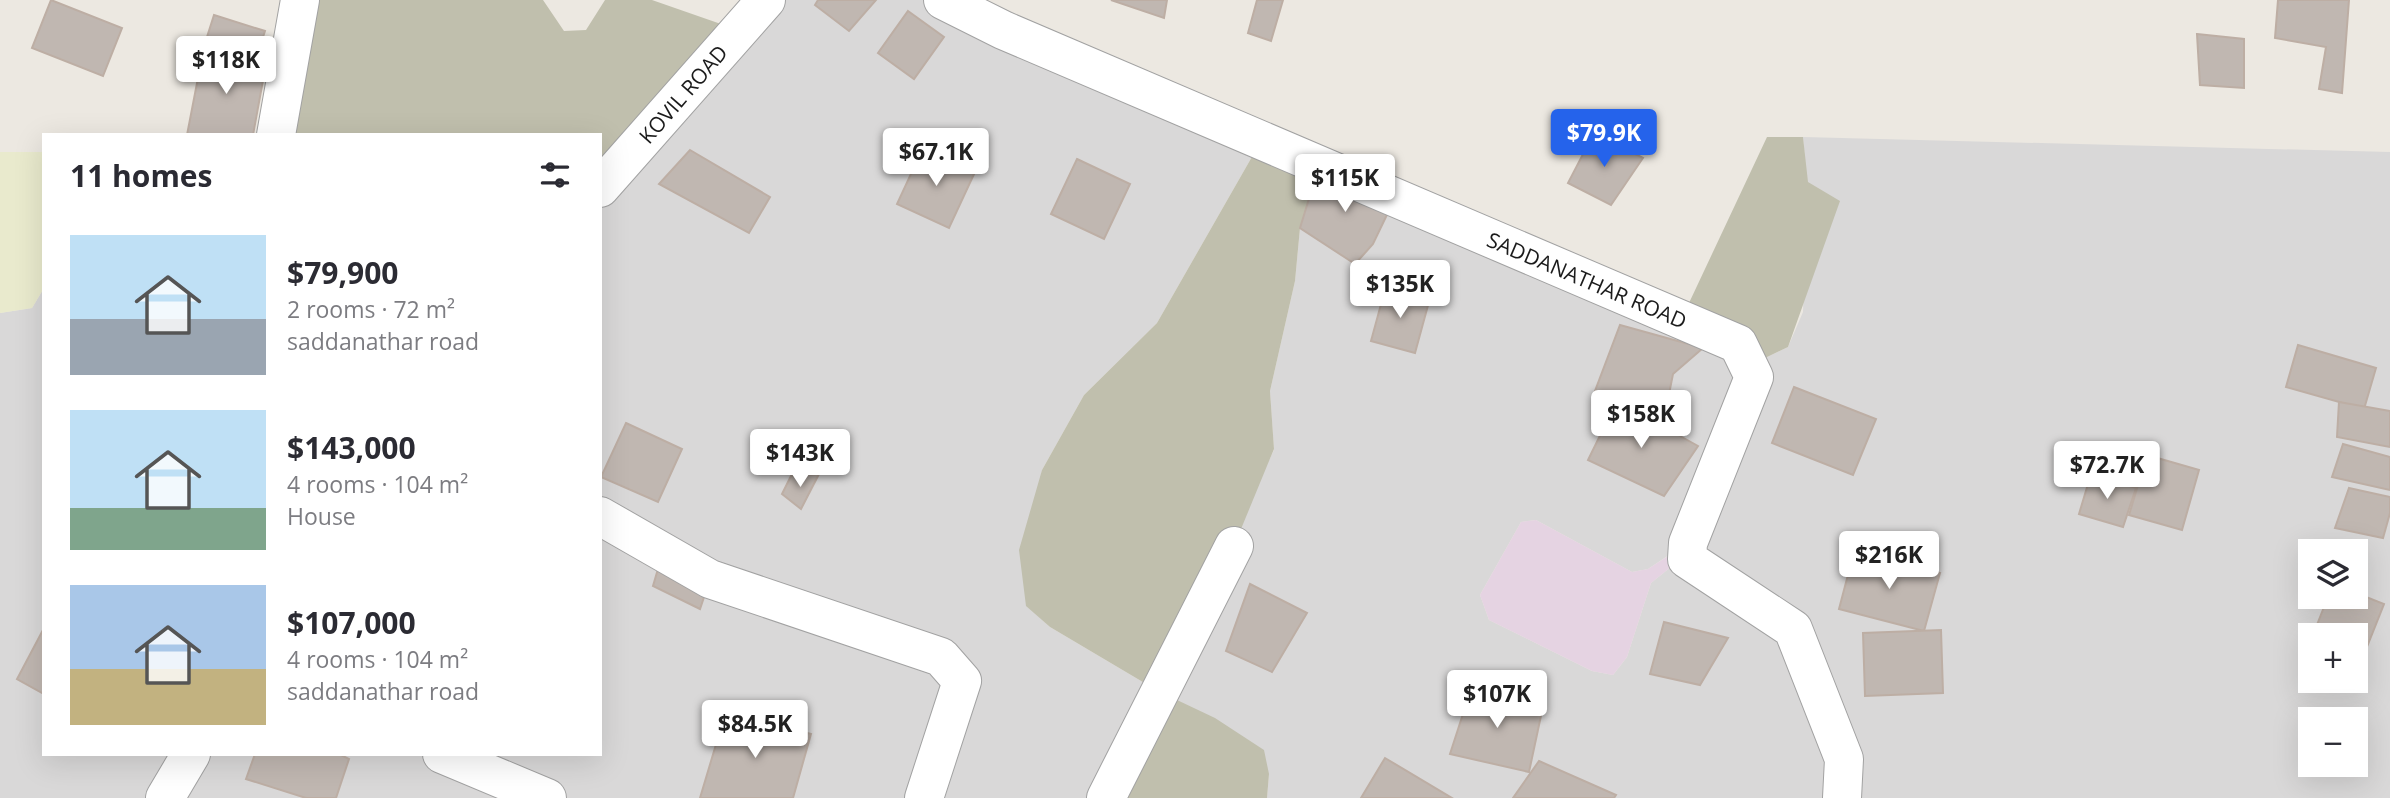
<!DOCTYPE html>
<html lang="en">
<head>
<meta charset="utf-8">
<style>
	body { margin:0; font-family:"Open Sans",sans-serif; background:#f2f2f3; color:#2b2b33; height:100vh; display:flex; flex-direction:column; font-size:26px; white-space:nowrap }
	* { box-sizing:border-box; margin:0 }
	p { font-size:23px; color:#7c7c81 }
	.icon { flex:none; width:38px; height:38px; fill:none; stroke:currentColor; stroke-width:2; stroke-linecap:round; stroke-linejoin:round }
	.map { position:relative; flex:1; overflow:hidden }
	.side { position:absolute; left:42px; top:133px; width:560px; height:623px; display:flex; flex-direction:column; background:#fff; border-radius:0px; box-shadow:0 7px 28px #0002 }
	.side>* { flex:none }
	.fabs { position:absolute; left:2298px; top:539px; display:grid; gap:14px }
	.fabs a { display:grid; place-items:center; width:70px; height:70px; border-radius:0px; background:#fff; box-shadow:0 7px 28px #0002; font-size:35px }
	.price { position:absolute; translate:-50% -60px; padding:0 16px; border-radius:7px; background:#fff; color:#222; font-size:23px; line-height:46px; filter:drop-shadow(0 2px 4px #0008) }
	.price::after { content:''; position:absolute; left:50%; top:42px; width:21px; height:16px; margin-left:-10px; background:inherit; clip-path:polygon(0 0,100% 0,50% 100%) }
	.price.current { background:#2563eb; color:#fff }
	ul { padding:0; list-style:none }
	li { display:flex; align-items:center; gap:21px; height:175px; padding:0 28px }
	li span { display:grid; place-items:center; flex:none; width:196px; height:140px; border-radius:0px; color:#555 }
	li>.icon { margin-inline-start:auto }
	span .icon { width:84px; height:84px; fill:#fffc; stroke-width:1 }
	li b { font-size:30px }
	h2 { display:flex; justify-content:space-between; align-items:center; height:84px; padding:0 28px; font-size:30px }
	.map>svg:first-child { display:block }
	.residential { fill:#d9d8d8; fill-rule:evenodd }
	.industrial { fill:#e5d3e2 }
	.construction { fill:#c0bfad }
	.farmland { fill:#e9eacd }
	.building { fill:#c0b7b1; stroke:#bdaea4; stroke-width:2 }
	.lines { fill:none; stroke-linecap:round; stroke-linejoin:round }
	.minor-casing { stroke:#a2a2a2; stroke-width:40 }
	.minor { stroke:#fff; stroke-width:38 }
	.labels { text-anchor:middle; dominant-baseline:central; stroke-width:6; stroke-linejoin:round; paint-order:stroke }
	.street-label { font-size:21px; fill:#1b1b1b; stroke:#fff }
</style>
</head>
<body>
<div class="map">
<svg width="2390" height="798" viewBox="0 0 2390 798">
	<rect width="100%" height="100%" fill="#ece8e1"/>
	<path class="residential" d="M 768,0 L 943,0 L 1261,141 L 1157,323 L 1084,395 L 1042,470 L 1027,606 L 1050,627 L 1158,691 L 1274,450 L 1270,391 L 1295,281 L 1300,228 L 1355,264 L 1374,244 L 1395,198 L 1765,358 L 1788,347 L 1803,312 L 1807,182 L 1803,137 L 2390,152 L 2390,798 L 1267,798 L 1269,774 L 1106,798 L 0,798 L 0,313 L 32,308 L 44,288 L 44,754 L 600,754 L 600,189 ZM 1536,520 L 1632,572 L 1648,569 L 1687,543 L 1687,554 L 1651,583 L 1627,657 L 1613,675 L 1592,671 L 1489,620 L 1480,595 L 1521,522 ZM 2310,551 L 2356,551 L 2356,597 L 2310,597 ZM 2310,635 L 2356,635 L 2356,681 L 2310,681 ZM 2310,719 L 2356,719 L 2356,765 L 2310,765 Z"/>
	<path class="industrial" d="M 1536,520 L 1632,572 L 1648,569 L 1688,543 L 1687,554 L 1651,583 L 1627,657 L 1613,675 L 1592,671 L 1489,620 L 1480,595 L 1521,522 Z"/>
	<g class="construction">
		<path d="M 300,0 L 543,0 L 564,31 L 586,30 L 605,0 L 652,0 L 741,31 L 600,189 L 600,135 L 276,135 Z"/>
		<path d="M 1767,137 L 1803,137 L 1808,182 L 1840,201 L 1788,347 L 1765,358 L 1681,320 Z"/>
		<path d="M 1261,141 L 1319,166 L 1300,228 L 1295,281 L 1270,391 L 1274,449 L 1234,546 L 1158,691 L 1215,718 L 1264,750 L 1269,774 L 1267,798 L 1106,798 L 1158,691 L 1050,627 L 1026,606 L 1019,550 L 1042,470 L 1084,395 L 1157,323 Z"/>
	</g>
	<path class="farmland" d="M 0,152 L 44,152 L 44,288 L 32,308 L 0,313 Z"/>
	<g class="building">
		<path d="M 51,0 L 122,28 L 103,76 L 32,48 Z"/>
		<path d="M 818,0 L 876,0 L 849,31 L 815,5 Z"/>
		<path d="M 1111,0 L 1167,0 L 1164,18 Z"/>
		<path d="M 1257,0 L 1283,0 L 1271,41 L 1248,33 Z"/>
		<path d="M 2278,0 L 2349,0 L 2342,93 L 2319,89 L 2326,47 L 2275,38 Z"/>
		<path d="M 908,11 L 944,37 L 914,79 L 878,53 Z"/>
		<path d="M 214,15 L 265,31 L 258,52 L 207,37 Z"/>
		<path d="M 2197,34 L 2244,39 L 2244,88 L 2200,85 Z"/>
		<path d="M 203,52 L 266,64 L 253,135 L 187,135 Z"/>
		<path d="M 1594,133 L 1643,158 L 1611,205 L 1568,183 Z"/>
		<path d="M 923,148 L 975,172 L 949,228 L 897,204 Z"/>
		<path d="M 690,150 L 770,197 L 749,233 L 659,184 Z"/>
		<path d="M 1077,159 L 1130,184 L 1104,239 L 1051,214 Z"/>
		<path d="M 1319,166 L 1395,198 L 1373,244 L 1355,264 L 1300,228 Z"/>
		<path d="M 1386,286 L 1430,298 L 1415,353 L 1371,341 Z"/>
		<path d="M 1620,325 L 1703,348 L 1673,374 L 1664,419 L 1595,391 Z"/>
		<path d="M 2298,345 L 2376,368 L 2364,409 L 2286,387 Z"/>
		<path d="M 1794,387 L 1876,419 L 1853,475 L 1772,443 Z"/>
		<path d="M 1617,401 L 1698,446 L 1664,496 L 1588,460 Z"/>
		<path d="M 2339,402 L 2390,411 L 2390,447 L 2337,437 Z"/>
		<path d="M 626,423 L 682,449 L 658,502 L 601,477 Z"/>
		<path d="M 2343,444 L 2390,457 L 2390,490 L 2332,477 Z"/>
		<path d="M 2147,455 L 2199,470 L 2182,530 L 2129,515 Z"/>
		<path d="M 819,474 L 801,509 L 782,494 L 791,476 Z"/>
		<path d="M 2091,474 L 2136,488 L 2123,527 L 2079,514 Z"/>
		<path d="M 2349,488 L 2390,497 L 2390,513 L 2383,538 L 2335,528 Z"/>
		<path d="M 663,552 L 710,579 L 700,609 L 653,586 Z"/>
		<path d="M 1854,552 L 1940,573 L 1924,631 L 1839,609 Z"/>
		<path d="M 1250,584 L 1307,613 L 1272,672 L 1226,651 Z"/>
		<path d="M 2356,593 L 2384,604 L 2357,672 L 2356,635 L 2313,635 L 2328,597 L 2356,597 Z"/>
		<path d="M 1664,622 L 1728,638 L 1700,685 L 1650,674 Z"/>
		<path d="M 43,630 L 44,631 L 44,694 L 17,679 Z"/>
		<path d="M 1941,630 L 1943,693 L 1865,696 L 1863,633 Z"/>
		<path d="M 1473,683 L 1542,711 L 1529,772 L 1450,754 Z"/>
		<path d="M 726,711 L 811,734 L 793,798 L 700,798 Z"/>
		<path d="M 255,754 L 339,754 L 349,759 L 336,798 L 306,798 L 246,779 Z"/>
		<path d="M 1385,758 L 1452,798 L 1361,798 Z"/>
		<path d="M 1539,761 L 1616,795 L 1614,798 L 1513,798 Z"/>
	</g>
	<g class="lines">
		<g class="minor-casing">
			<g id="minor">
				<path d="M 943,0 L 1003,30 L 1738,344 L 1754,377 L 1688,543 L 1687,559 L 1793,629 L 1844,759 L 1842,798"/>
				<path d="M 276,135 L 300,0"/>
				<path d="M 600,188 L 766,0"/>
				<path d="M 600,516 L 710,579 L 941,657 L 962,681 L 924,798"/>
				<path d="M 442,754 L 547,798"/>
				<path d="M 165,798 L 191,754"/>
				<path d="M 1106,798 L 1234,546"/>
			</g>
		</g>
		<use href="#minor" class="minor"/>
	</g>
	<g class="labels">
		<g class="street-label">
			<text transform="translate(683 94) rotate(-49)">KOVIL ROAD</text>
			<text transform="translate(1587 280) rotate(23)">SADDANATHAR ROAD</text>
		</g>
	</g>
</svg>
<div class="fabs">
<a><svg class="icon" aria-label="layers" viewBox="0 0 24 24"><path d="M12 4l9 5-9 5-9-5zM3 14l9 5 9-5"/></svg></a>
<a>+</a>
<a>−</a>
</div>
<b class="price" style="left:226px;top:96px">$118K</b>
<b class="price current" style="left:1604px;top:169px">$79.9K</b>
<b class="price" style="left:936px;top:188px">$67.1K</b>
<b class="price" style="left:1345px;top:214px">$115K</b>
<b class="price" style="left:1400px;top:320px">$135K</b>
<b class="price" style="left:1641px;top:450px">$158K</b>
<b class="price" style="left:800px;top:489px">$143K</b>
<b class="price" style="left:2107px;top:501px">$72.7K</b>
<b class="price" style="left:1889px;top:591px">$216K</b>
<b class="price" style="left:1497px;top:730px">$107K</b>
<b class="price" style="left:755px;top:760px">$84.5K</b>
<section class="side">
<h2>11 homes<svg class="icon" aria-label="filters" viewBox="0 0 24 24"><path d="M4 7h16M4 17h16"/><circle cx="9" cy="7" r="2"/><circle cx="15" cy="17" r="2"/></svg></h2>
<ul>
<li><span style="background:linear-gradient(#bfe0f5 60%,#9aa5b1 0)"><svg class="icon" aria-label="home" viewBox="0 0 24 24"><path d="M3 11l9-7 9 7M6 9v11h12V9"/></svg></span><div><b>$79,900</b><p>2 rooms · 72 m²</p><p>saddanathar road</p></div></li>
<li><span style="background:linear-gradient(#bfe0f5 70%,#7fa58c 0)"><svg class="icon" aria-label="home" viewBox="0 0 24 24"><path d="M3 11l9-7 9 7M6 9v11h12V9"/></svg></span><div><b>$143,000</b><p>4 rooms · 104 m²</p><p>House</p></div></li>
<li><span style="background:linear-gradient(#a9c7e8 60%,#c2b280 0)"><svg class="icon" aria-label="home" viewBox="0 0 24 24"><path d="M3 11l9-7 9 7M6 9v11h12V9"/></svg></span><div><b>$107,000</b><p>4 rooms · 104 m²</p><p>saddanathar road</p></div></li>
</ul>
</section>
</div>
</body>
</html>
